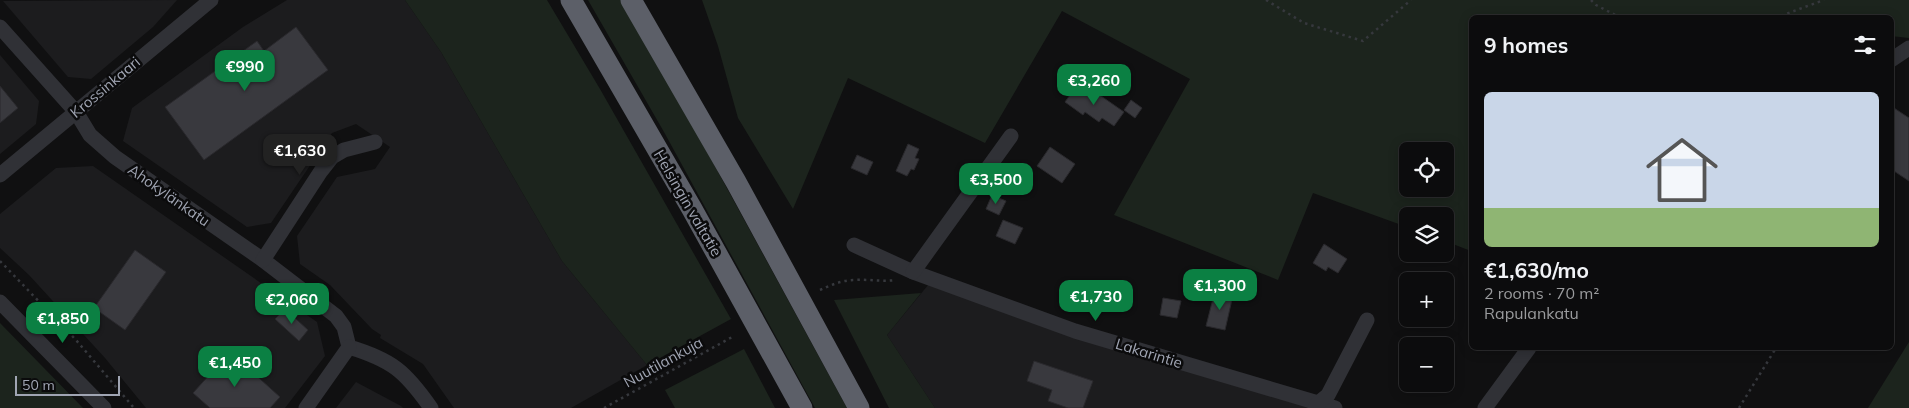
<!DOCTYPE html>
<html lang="en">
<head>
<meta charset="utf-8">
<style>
	body { margin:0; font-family:Mulish,sans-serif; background:#1a1a1b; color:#f1f3f6; height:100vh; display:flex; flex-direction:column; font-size:19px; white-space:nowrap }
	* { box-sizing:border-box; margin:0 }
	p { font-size:16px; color:#9a9b9d }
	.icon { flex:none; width:28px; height:28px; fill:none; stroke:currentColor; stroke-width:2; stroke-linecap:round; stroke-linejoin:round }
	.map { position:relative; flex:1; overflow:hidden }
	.sheet { position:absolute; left:1469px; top:15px; width:425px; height:335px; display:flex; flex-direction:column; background:#0c0c0d; border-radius:8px; box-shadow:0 2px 12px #0003,0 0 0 1px #2c2c2e }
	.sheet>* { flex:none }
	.buttons { position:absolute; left:1399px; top:142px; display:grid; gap:10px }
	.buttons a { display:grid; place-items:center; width:55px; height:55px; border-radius:8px; background:#0c0c0d; box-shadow:0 2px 12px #0003,0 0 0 1px #2c2c2e; font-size:25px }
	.scale { position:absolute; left:15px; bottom:12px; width:105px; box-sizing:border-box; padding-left:5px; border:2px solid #a0a5b3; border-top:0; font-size:14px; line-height:18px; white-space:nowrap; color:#a0a5b3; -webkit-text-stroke:4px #0b0b0c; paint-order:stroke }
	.price { position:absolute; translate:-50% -42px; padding:0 11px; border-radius:10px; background:#0b8043; color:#fff; font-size:16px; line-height:32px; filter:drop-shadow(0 1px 2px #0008) }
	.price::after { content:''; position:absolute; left:50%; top:30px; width:15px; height:11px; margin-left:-8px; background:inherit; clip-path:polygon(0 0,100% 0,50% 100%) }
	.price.active { background:#222; color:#fff }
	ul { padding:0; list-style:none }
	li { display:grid; align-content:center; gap:10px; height:265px; padding:0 15px }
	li+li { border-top:1px solid #2c2c2e }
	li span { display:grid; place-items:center; height:155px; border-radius:8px; color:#555 }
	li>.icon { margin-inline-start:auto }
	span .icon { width:90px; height:90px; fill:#fffc; stroke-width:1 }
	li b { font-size:21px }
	h2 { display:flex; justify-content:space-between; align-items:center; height:60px; padding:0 15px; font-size:21px }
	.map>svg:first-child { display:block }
	.built { fill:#1c1c1e }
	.green { fill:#1c241d; fill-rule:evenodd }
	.building { fill:#39393e; stroke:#2a292d }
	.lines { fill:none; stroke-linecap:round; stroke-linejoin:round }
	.path { stroke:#36383d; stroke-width:2.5; stroke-dasharray:2.5 4; stroke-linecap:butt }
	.minor { stroke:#303136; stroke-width:15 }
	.highway { stroke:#5c5f68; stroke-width:21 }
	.labels { text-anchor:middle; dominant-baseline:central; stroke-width:5; stroke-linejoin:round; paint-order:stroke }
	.street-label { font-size:15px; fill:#a0a5b3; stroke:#0b0b0c }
</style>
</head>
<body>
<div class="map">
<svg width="1909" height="408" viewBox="0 0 1909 408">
	<rect width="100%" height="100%" fill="#101011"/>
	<g class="built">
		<path d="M 177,0 L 153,27 L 91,79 L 68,77 L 3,1 Z"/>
		<path d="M 287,0 L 405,0 L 441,52 L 562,261 L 647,365 L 571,408 L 454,408 L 423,364 L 380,338 L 381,335 L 372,329 L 330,285 L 300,264 L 297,236 L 337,177 L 375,169 L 390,147 L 356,124 L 332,133 L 271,223 L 247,227 L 123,141 L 132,108 L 243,27 Z"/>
		<path d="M 0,55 L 39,101 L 36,124 L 0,154 Z"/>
		<path d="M 93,166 L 317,322 L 325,356 L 285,408 L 146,408 L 105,358 L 29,275 L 0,248 L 0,214 L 56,168 Z"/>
		<path d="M 933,279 L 1317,408 L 935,408 L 887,335 Z"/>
		<path d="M 356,382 L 401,406 L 403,408 L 336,408 Z"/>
	</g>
	<g class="green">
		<path d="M 405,0 L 547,0 L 600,89 L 731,319 L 647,365 L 562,261 L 441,52 Z"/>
		<path d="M 588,0 L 621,0 L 688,117 L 847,408 L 815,408 L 664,132 Z"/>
		<path d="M 702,0 L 1909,0 L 1909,38 L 1891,36 L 1891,18 L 1471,18 L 1471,251 L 1445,241 L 1445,216 L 1408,216 L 1407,227 L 1313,193 L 1278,280 L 1114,215 L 1190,79 L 1062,11 L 985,143 L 848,78 L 793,209 L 738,118 L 718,46 ZM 1408,151 L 1445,151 L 1445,189 L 1408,189 Z"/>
		<path d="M 921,293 L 887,335 L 935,408 L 889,408 L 834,300 Z"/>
		<path d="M 0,323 L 83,408 L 0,408 Z"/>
		<path d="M 1909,342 L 1909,408 L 1868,408 Z"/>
		<path d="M 744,349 L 775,408 L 675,408 L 665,390 Z"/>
	</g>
	<g class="building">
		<path d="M 296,27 L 328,70 L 204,160 L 165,107 L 257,41 L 264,51 Z"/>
		<path d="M 1077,85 L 1088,93 L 1091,89 L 1124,112 L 1114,126 L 1102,118 L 1099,122 L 1085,112 L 1083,115 L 1065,102 Z"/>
		<path d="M 0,86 L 18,108 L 0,123 Z"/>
		<path d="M 1131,100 L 1142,108 L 1135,118 L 1124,110 Z"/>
		<path d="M 1891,106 L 1909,118 L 1909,181 L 1891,169 Z"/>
		<path d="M 908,144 L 919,149 L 915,158 L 919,159 L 914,170 L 911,169 L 907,176 L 896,171 Z"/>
		<path d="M 1050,147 L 1075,164 L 1062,183 L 1037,166 Z"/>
		<path d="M 857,155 L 873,162 L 867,175 L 851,168 Z"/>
		<path d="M 992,195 L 1006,201 L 999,215 L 986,209 Z"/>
		<path d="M 1003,220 L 1023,228 L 1015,244 L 996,236 Z"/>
		<path d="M 1324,244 L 1347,259 L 1338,273 L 1328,267 L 1326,271 L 1313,263 Z"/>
		<path d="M 135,250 L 166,272 L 125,330 L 94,308 Z"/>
		<path d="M 1215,291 L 1233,295 L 1225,330 L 1206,326 Z"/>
		<path d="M 1163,298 L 1181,301 L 1177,318 L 1160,315 Z"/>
		<path d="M 285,309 L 308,330 L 299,341 L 275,319 Z"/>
		<path d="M 230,352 L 280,397 L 270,408 L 210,408 L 193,393 Z"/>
		<path d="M 1034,361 L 1093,381 L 1083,408 L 1068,408 L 1048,401 L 1052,390 L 1027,381 Z"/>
	</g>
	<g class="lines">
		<g class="path">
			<path d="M 1266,0 L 1304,23 L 1363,41 L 1411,0"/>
			<path d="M 1591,0 L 1596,5 L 1621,18"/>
			<path d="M 1775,18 L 1824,0"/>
			<path d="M 0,261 L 76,340 L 134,408"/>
			<path d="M 820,290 C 831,285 842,280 855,280 C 869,279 882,282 896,280"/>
			<path d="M 604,408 L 734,336"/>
			<path d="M 1739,408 L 1776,348"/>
		</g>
		<g class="minor">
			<path d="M 0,27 L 76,112 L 90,135 L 115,157 L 263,260 L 336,316 L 344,327 L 349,347 C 392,360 405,371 431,408"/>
			<path d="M 1891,60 L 1909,48"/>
			<path d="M 0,175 L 211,0"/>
			<path d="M 854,245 L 913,272 L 1075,331 L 1335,408"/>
			<path d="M 263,260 L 321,171 L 332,157 L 344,150 L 375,142"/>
			<path d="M 913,272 L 1011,136"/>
			<path d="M 0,302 L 104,408"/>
			<path d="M 306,408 L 349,347"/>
			<path d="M 1315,408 L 1317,404 L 1328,395 L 1367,320"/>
			<path d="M 1485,408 L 1529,348"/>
		</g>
		<g class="highway">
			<path d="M 571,0 L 692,209 L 802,408"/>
			<path d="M 631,0 L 736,182 L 859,408"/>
		</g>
	</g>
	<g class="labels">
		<g class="street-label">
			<text transform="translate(105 87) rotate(-40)">Krossinkaari</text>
			<text transform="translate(169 195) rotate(35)">Ahokylänkatu</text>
			<text transform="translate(688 203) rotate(60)">Helsingin valtatie</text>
			<text transform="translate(1149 353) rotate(17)">Lakarintie</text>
			<text transform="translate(663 362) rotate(-29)">Nuutilankuja</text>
		</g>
	</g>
</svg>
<div class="buttons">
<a><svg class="icon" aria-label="locate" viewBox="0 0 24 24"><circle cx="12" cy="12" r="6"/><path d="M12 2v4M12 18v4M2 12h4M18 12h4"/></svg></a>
<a><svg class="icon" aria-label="layers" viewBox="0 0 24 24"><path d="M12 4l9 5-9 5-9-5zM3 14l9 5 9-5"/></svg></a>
<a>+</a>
<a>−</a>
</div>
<div class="scale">50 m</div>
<b class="price" style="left:245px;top:92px">€990</b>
<b class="price" style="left:1094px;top:106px">€3,260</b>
<b class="price active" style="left:300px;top:176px">€1,630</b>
<b class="price" style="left:996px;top:205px">€3,500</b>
<b class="price" style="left:1220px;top:311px">€1,300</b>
<b class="price" style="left:1096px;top:322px">€1,730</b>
<b class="price" style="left:292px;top:325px">€2,060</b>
<b class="price" style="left:63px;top:344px">€1,850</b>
<b class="price" style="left:235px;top:388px">€1,450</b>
<section class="sheet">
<h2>9 homes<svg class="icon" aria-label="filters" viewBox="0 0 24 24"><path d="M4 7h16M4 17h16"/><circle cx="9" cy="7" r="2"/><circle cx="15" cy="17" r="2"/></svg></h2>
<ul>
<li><span style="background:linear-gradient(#c9d6e8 75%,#8fb573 0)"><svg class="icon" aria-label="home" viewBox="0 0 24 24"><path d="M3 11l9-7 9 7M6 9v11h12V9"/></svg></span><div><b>€1,630/mo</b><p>2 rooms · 70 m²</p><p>Rapulankatu</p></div></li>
</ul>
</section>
</div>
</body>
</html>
